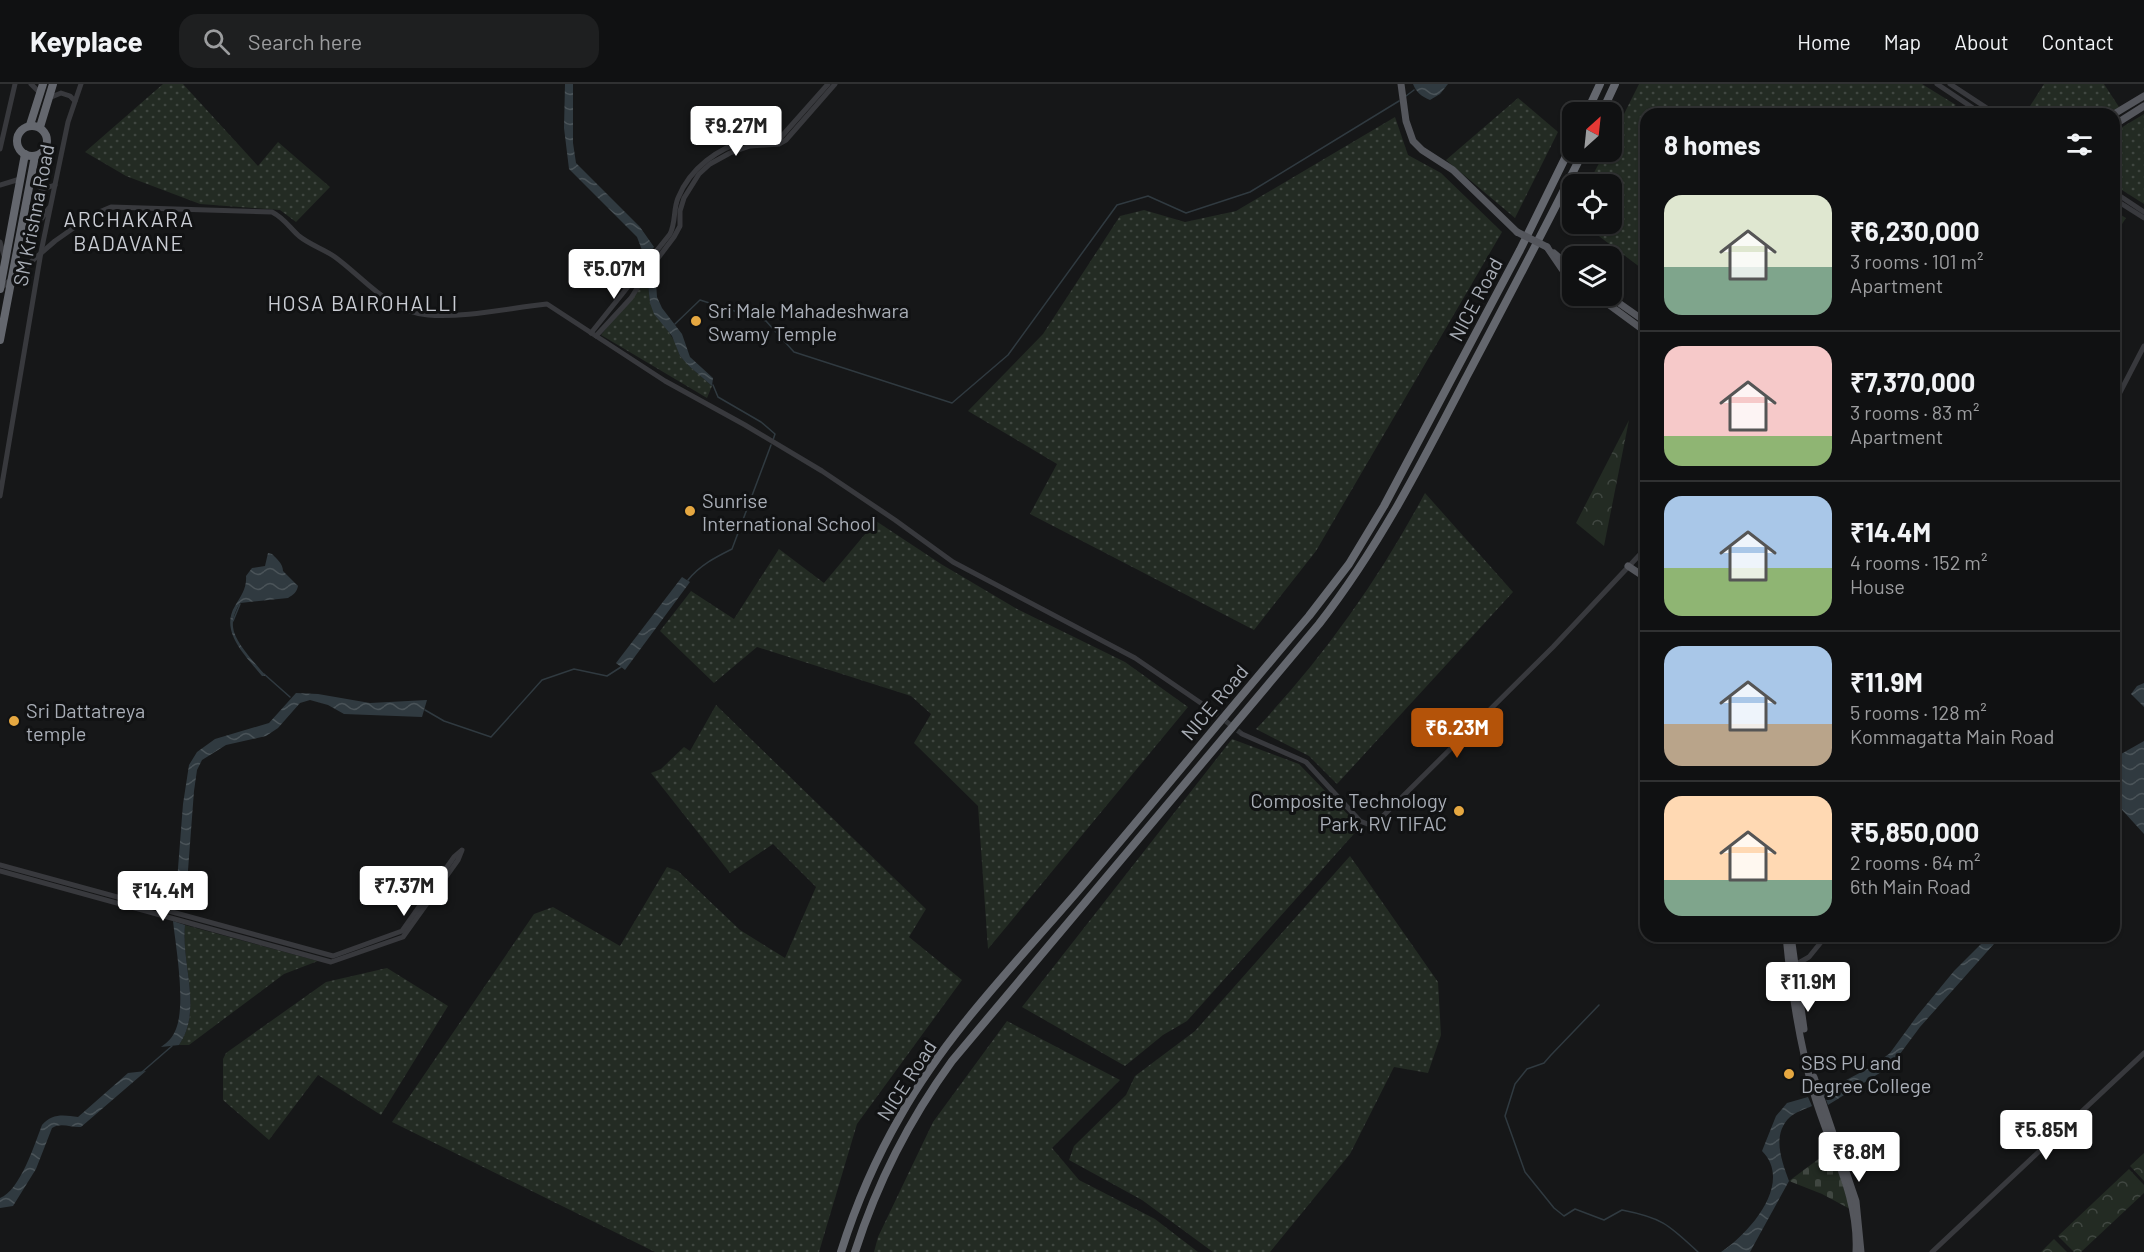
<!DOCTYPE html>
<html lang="en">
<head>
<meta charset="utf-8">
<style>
	body { margin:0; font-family:Barlow,sans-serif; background:#1e1f20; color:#f1f3f6; height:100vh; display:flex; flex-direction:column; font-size:22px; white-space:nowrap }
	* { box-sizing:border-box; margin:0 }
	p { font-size:20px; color:#9c9d9f }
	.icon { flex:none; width:33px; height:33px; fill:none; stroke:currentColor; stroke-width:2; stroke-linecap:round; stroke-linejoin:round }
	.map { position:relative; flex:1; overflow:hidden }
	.panel { position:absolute; left:1640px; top:24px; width:480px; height:834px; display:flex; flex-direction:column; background:#101112; border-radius:18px; box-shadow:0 2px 4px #0004,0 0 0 2px #303132 }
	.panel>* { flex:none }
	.needle { width:39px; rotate:27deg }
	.tools { position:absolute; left:1562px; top:18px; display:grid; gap:12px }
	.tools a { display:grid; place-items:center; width:60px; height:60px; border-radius:12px; background:#101112; box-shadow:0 2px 4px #0004,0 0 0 2px #303132; font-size:30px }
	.price { position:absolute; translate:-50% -51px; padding:0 14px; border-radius:6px; background:#fff; color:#222; font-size:20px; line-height:39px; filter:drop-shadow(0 2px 3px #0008) }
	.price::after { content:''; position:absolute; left:50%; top:36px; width:18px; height:14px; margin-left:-9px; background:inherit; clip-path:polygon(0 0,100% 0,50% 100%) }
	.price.selected { background:#b45309; color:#fff }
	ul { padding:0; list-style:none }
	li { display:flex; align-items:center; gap:18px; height:150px; padding:0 24px }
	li+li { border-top:2px solid #303132 }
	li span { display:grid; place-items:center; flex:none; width:168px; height:120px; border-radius:18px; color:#555 }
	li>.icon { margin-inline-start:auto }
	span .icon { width:72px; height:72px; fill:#fffc; stroke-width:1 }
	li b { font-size:26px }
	h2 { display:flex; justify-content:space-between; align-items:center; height:72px; padding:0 24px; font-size:26px }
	header { display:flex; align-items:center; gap:36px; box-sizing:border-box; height:84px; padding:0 30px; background:#101112; border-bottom:2px solid #303132 }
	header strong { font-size:28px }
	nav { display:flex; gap:33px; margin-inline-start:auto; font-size:21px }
	.search { width:420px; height:54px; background:#1e1f20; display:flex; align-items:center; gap:15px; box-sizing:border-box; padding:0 21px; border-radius:18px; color:#9c9d9f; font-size:22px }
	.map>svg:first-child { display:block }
	.grass { fill:url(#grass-dots) }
	.cemetery { fill:url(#cemetery-stones) }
	.park { fill:url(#park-crowns) }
	.water { fill:url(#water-waves) }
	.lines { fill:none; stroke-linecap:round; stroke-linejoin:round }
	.stream { stroke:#303a40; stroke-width:1.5 }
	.minor-tunnel { stroke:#333538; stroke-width:5; stroke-dasharray:5 2.5; stroke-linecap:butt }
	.minor { stroke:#38393d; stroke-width:5 }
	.major { stroke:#54565c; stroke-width:7 }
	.highway { stroke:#64676e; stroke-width:8 }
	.major-bridge { stroke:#54565c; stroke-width:7 }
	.poi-dot { fill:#e6a841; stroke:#111213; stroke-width:2 }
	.labels { text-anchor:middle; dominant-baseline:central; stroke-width:6; stroke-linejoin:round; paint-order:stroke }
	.street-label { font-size:20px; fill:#a9aeb7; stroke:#111213 }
	.poi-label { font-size:20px; fill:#a9aeb7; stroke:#111213; text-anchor:start }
	.neighbourhood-label { font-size:21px; letter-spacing:1.5px; fill:#cacdd4; stroke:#111213 }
</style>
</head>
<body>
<header>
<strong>Keyplace</strong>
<div class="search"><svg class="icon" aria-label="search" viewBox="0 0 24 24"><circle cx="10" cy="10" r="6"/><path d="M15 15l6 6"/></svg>Search here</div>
<nav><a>Home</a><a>Map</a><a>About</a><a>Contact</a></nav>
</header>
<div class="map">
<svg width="2144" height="1168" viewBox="0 0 2144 1168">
	<defs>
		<pattern id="grass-dots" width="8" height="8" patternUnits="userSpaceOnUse" patternTransform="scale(1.5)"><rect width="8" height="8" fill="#232b23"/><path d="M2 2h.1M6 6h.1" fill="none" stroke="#404741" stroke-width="1.8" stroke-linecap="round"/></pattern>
		<pattern id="cemetery-stones" width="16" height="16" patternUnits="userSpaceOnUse" patternTransform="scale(1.5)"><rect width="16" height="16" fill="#232b23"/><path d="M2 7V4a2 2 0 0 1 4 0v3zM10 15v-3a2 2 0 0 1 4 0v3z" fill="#404741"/></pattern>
		<pattern id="park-crowns" width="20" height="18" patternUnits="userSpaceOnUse" patternTransform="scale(1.5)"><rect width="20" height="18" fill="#232b23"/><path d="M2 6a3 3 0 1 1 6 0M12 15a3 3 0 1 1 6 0" fill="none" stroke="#404741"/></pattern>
		<pattern id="water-waves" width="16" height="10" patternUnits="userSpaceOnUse" patternTransform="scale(1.5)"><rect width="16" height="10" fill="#303a40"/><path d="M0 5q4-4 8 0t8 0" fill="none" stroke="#4b5459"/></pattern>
	</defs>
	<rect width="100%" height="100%" fill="#161718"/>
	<g class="grass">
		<path d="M 163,0 L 183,0 L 258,82 L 278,58 L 330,103 L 296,138 L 280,126 L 200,120 L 126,92 L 85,68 Z"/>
		<path d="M 1639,0 L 1922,0 L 1956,21 L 1943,30 L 1646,30 L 1645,187 L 1583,140 L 1611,140 L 1611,100 L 1588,100 L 1605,68 L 1611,68 L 1611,56 Z"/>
		<path d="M 2044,0 L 2104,0 L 2119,23 L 2107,30 L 2025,30 Z"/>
		<path d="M 1518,14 L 1558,48 L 1515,134 L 1446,76 Z"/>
		<path d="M 2144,30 L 2144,120 L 2114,101 L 2114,48 Z"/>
		<path d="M 1395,33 L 1408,71 L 1441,89 L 1502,148 L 1316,467 L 1254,546 L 1030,430 L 1057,380 L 968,327 L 1043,250 L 1120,132 L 1144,126 L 1185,138 L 1236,127 Z"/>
		<path d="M 2114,127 L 2126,134 L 2114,152 Z"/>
		<path d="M 647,191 L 650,219 L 675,258 L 680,272 L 689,282 L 712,302 L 707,314 L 601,251 Z"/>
		<path d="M 1425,409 L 1513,508 L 1337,700 L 1309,672 L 1256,645 C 1323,574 1379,495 1425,409 Z"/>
		<path d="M 876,437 L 941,480 L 1017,525 L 1125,578 L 1188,623 L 988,865 L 978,722 L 914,659 L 931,630 L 911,612 L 757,563 L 714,599 L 660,547 L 691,507 L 734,535 L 779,465 L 824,499 Z"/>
		<path d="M 716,621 L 926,825 L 909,853 L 962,896 L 857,1040 L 819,1168 L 655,1168 L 392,1038 L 534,830 L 553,823 L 620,862 L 667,783 L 678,787 L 740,846 L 785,874 L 816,803 L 773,760 L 730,789 L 651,689 L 661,685 L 684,663 L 690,667 Z"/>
		<path d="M 1232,655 L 1299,680 L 1360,743 L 1187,937 L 1163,951 L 1125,982 L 1022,923 Z"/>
		<path d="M 1350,772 L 1438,898 L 1441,951 L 1428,989 L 1394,983 L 1350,1070 L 1270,1168 L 1213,1168 L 1142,1116 L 1069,1076 L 1074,1062 L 1126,1011 L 1135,992 L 1195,947 Z"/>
		<path d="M 185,841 L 318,877 L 284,890 L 189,961 L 179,961 C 203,926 181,880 185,841 Z"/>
		<path d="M 387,884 L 448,922 L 381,1031 L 318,991 L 269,1056 L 223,1016 L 223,975 L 226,969 L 326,898 Z"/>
		<path d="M 1007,937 L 1120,996 L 1052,1064 L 1079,1096 L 1155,1135 L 1198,1168 L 874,1168 L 878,1153 L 933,1038 Z"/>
	</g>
	<path class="cemetery" d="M 1832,1065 L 1850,1125 L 1822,1110 L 1789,1097 Z"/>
	<g class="park">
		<path d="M 1629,336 L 1604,462 L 1576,439 Z"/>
		<path d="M 2144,1069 L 2144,1097 L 2130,1082 Z"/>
		<path d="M 2129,1085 L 2144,1101 L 2144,1109 L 2081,1168 L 2074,1168 L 2058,1152 Z"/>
		<path d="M 2054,1155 L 2067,1168 L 2041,1168 Z"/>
	</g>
	<g class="water">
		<path d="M 565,0 L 573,0 L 573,59 L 576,79 L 640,143 L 654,163 L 645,174 L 637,153 L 569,85 L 564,44 Z"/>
		<path d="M 1413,0 L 1448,0 L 1440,10 L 1430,16 C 1422,13 1416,8 1413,0 Z"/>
		<path d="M 655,183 L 657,213 L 662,224 L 682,250 L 690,273 L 713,294 L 712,302 L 689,282 L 680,272 L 672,252 L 654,230 L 650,219 L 647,191 Z"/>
		<path d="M 268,469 L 272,470 C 277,475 283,480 283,487 L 298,502 C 297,508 293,511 288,514 L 240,519 C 236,526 232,534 233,543 C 234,558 256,580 266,592 L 262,592 C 247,573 219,548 235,522 C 241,512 247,504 246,492 L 252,484 L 265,482 Z"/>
		<path d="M 682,493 L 690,498 L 625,586 L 616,579 Z"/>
		<path d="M 2144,599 L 2144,623 L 2131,610 L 2137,602 Z"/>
		<path d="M 296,609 L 318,610 L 370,619 L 427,616 L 422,633 L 344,630 L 328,621 L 310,616 L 300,619 L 278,644 L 266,652 L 226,661 L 202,676 L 197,686 L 194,707 L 185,826 L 175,823 L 183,720 L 189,681 L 197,668 L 215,655 L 269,639 Z"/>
		<path d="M 2144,657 L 2144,750 L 2114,717 L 2114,674 Z"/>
		<path d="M 173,837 L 185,841 C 181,880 203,926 179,961 L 161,963 C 168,958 173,953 176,945 C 186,920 176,864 173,837 Z"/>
		<path d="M 1989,852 L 2001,852 L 1920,943 L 1891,982 L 1828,1021 L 1823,1008 L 1873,982 L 1890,969 L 1917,932 L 1954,887 Z"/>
		<path d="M 146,987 L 81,1043 C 72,1044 61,1038 52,1044 L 36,1085 L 13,1122 L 0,1124 L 0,1114 C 20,1107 35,1059 42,1041 C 52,1029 64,1031 78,1033 L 128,989 Z"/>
		<path d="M 1808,1013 L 1812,1022 C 1805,1025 1796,1028 1790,1033 C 1771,1051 1782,1077 1789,1097 L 1750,1168 L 1721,1168 C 1749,1150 1794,1099 1762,1067 L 1776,1032 L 1787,1019 Z"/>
	</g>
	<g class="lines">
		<g class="stream">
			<path d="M 1406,12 L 1414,6"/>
			<path d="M 675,240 L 700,216 L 766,237 L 794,268 L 952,319 L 1008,271 L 1117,121 L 1148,112 L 1186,129 L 1250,108 L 1399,17"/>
			<path d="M 713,301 L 718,313 L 761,338 L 775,350 L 773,356"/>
			<path d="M 688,496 C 700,481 716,473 732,465 L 771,361"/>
			<path d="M 233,537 L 240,520"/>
			<path d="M 264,590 L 290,613"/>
			<path d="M 425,626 L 444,637 L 491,653 L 542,596 L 574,585 L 607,592 L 621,583"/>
			<path d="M 1599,921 L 1551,971 L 1544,979 L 1527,985 L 1515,1000 L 1505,1032 L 1525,1088 L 1554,1124 L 1564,1132 L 1575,1125 L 1604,1136 L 1622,1126 C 1663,1134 1669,1141 1698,1168"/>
			<path d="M 142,988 L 172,962"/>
		</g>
		<path class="minor-tunnel" d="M 1214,628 L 1242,650"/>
		<g class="minor">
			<path d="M 31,0 L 40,9"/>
			<path d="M 1937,0 L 1982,30"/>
			<path d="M 1950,0 L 1996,30"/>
			<path d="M 49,14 L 61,9 L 70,12 L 75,17"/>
			<path d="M 0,65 L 15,0"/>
			<path d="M 30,97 L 43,105 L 55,101"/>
			<path d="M 0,101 L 20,95"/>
			<path d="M 2114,108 L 2144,128"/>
			<path d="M 2114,115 L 2144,134"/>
			<path d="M 0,158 L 5,175"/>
			<path d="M 18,168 L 49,124"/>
			<path d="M 1,204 L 55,157 L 92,131 L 111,123 L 272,128 C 284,134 289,143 299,152 C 310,161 324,165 335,173 C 364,194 389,228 428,231 C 465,234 509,224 547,220 L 665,297 L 745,341 L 822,387 L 895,436 L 953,478 L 1135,574 L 1214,628"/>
			<path d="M 591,249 L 670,150 C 676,138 673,126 678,114 C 690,84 718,64 748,56 C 759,54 770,56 781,53 L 828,0"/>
			<path d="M 596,252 L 631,214 L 646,190 L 674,153 L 680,142 L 680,127 L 684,114 L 699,90 L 710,80 L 730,69 L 750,62 L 779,60 L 786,56 L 835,0"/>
			<path d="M 2114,320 L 2144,262"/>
			<path d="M 0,412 L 41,168 L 68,38 L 81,0"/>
			<path d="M 1242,650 L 1306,678 L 1360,737 L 1370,741 L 1379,736 L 1553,563 L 1646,464"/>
			<path d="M 0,781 L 333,872 L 402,847 L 454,773 L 461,767"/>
			<path d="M 0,787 L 331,878 L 403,853 L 458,776 L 462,766"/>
			<path d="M 1795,881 L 1809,873 L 1826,852"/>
			<path d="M 1932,1168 L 2144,969"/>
		</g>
		<g class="major">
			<path d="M 1401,0 L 1406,37 L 1413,57 L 1422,66 L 1453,86 L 1517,148"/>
			<path d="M 2114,30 L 2144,12"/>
			<path d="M 2114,41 L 2144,22"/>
			<path d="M 1547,163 L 1562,185 L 1572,193"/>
			<path d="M 1554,169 L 1572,185"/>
			<path d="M 1597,212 L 1646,248"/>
			<path d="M 1609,212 L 1646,238"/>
			<path d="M 1628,482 L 1646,494"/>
			<path d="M 1786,852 C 1791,905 1799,958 1814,1010 C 1829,1063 1859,1111 1856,1168"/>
			<path d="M 1791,852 L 1804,945"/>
			<path d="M 1814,993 L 1856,1117 L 1861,1168"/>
		</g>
		<g class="highway">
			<path d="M 1587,28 L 1600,0"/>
			<path d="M 1602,28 L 1615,0"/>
			<path d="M 30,41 L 43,0"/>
			<circle cx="32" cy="57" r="15"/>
			<path d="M 40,43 L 53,0"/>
			<path d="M 0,205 L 25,70"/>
			<path d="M 0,256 L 35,72"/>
			<path d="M 841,1168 C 856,1120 876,1074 901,1031 C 948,948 1017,878 1078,807 C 1156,716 1231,623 1309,532 L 1349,480 L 1384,422 L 1520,166 L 1572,60"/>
			<path d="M 855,1168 C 877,1099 909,1036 952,977 L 1319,540 C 1379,463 1423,377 1468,290 C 1507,216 1546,143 1583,68"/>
		</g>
		<path class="major-bridge" d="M 1517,148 L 1547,163"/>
	</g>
	<g class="poi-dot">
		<circle cx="696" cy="237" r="6"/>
		<circle cx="690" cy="427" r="6"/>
		<circle cx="14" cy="637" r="6"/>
		<circle cx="1459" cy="727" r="6"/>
		<circle cx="1789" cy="990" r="6"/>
	</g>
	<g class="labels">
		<g class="street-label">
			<text transform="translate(33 131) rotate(-79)">SM Krishna Road</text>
			<text transform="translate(1475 215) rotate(-62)">NICE Road</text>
			<text transform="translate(1214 618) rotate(-50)">NICE Road</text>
			<text transform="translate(906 996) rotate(-57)">NICE Road</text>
		</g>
		<g class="poi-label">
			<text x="708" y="226">Sri Male Mahadeshwara<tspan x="708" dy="23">Swamy Temple</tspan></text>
			<text x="702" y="416">Sunrise<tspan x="702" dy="23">International School</tspan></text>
			<text x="26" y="626">Sri Dattatreya<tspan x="26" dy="23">temple</tspan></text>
			<text x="1447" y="716" text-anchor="end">Composite Technology<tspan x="1447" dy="23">Park, RV TIFAC</tspan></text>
			<text x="1801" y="978">SBS PU and<tspan x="1801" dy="23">Degree College</tspan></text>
		</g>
		<g class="neighbourhood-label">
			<text x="129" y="134">ARCHAKARA<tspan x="129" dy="24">BADAVANE</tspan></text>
			<text x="363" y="218">HOSA BAIROHALLI</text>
		</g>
	</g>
</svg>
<div class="tools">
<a><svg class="needle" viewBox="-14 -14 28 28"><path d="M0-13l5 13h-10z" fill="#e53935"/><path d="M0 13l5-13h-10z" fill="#9c9d9f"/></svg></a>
<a><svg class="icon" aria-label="locate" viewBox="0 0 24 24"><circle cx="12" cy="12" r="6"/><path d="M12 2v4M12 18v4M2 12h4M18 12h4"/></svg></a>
<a><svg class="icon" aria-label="layers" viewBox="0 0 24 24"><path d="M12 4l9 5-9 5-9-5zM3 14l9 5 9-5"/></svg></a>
</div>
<b class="price" style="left:736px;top:73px">₹9.27M</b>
<b class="price" style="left:614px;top:216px">₹5.07M</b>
<b class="price selected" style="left:1457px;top:675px">₹6.23M</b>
<b class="price" style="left:404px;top:833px">₹7.37M</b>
<b class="price" style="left:163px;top:838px">₹14.4M</b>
<b class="price" style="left:1808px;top:929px">₹11.9M</b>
<b class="price" style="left:2046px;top:1077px">₹5.85M</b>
<b class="price" style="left:1859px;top:1099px">₹8.8M</b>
<section class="panel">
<h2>8 homes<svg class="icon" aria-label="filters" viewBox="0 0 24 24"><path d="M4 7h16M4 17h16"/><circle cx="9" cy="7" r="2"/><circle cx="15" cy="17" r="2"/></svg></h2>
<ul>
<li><span style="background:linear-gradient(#dfe7d0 60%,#7fa58c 0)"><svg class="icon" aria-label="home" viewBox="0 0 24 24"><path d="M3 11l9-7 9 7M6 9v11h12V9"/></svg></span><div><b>₹6,230,000</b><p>3 rooms · 101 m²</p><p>Apartment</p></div></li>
<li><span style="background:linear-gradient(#f6c9c9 75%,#8fb573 0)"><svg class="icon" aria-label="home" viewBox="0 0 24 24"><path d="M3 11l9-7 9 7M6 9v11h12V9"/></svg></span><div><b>₹7,370,000</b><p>3 rooms · 83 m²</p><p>Apartment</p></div></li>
<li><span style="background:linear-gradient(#a9c7e8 60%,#8fb573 0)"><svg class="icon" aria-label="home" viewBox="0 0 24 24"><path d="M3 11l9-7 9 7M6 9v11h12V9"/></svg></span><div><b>₹14.4M</b><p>4 rooms · 152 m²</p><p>House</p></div></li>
<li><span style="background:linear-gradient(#a9c7e8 65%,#b9a48a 0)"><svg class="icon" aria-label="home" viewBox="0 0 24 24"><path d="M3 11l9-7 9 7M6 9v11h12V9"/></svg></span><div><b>₹11.9M</b><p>5 rooms · 128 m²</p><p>Kommagatta Main Road</p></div></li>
<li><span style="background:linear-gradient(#ffd9b3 70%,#7fa58c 0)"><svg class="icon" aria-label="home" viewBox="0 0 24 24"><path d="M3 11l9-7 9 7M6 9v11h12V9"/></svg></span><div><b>₹5,850,000</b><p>2 rooms · 64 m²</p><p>6th Main Road</p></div></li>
</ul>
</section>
</div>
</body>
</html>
